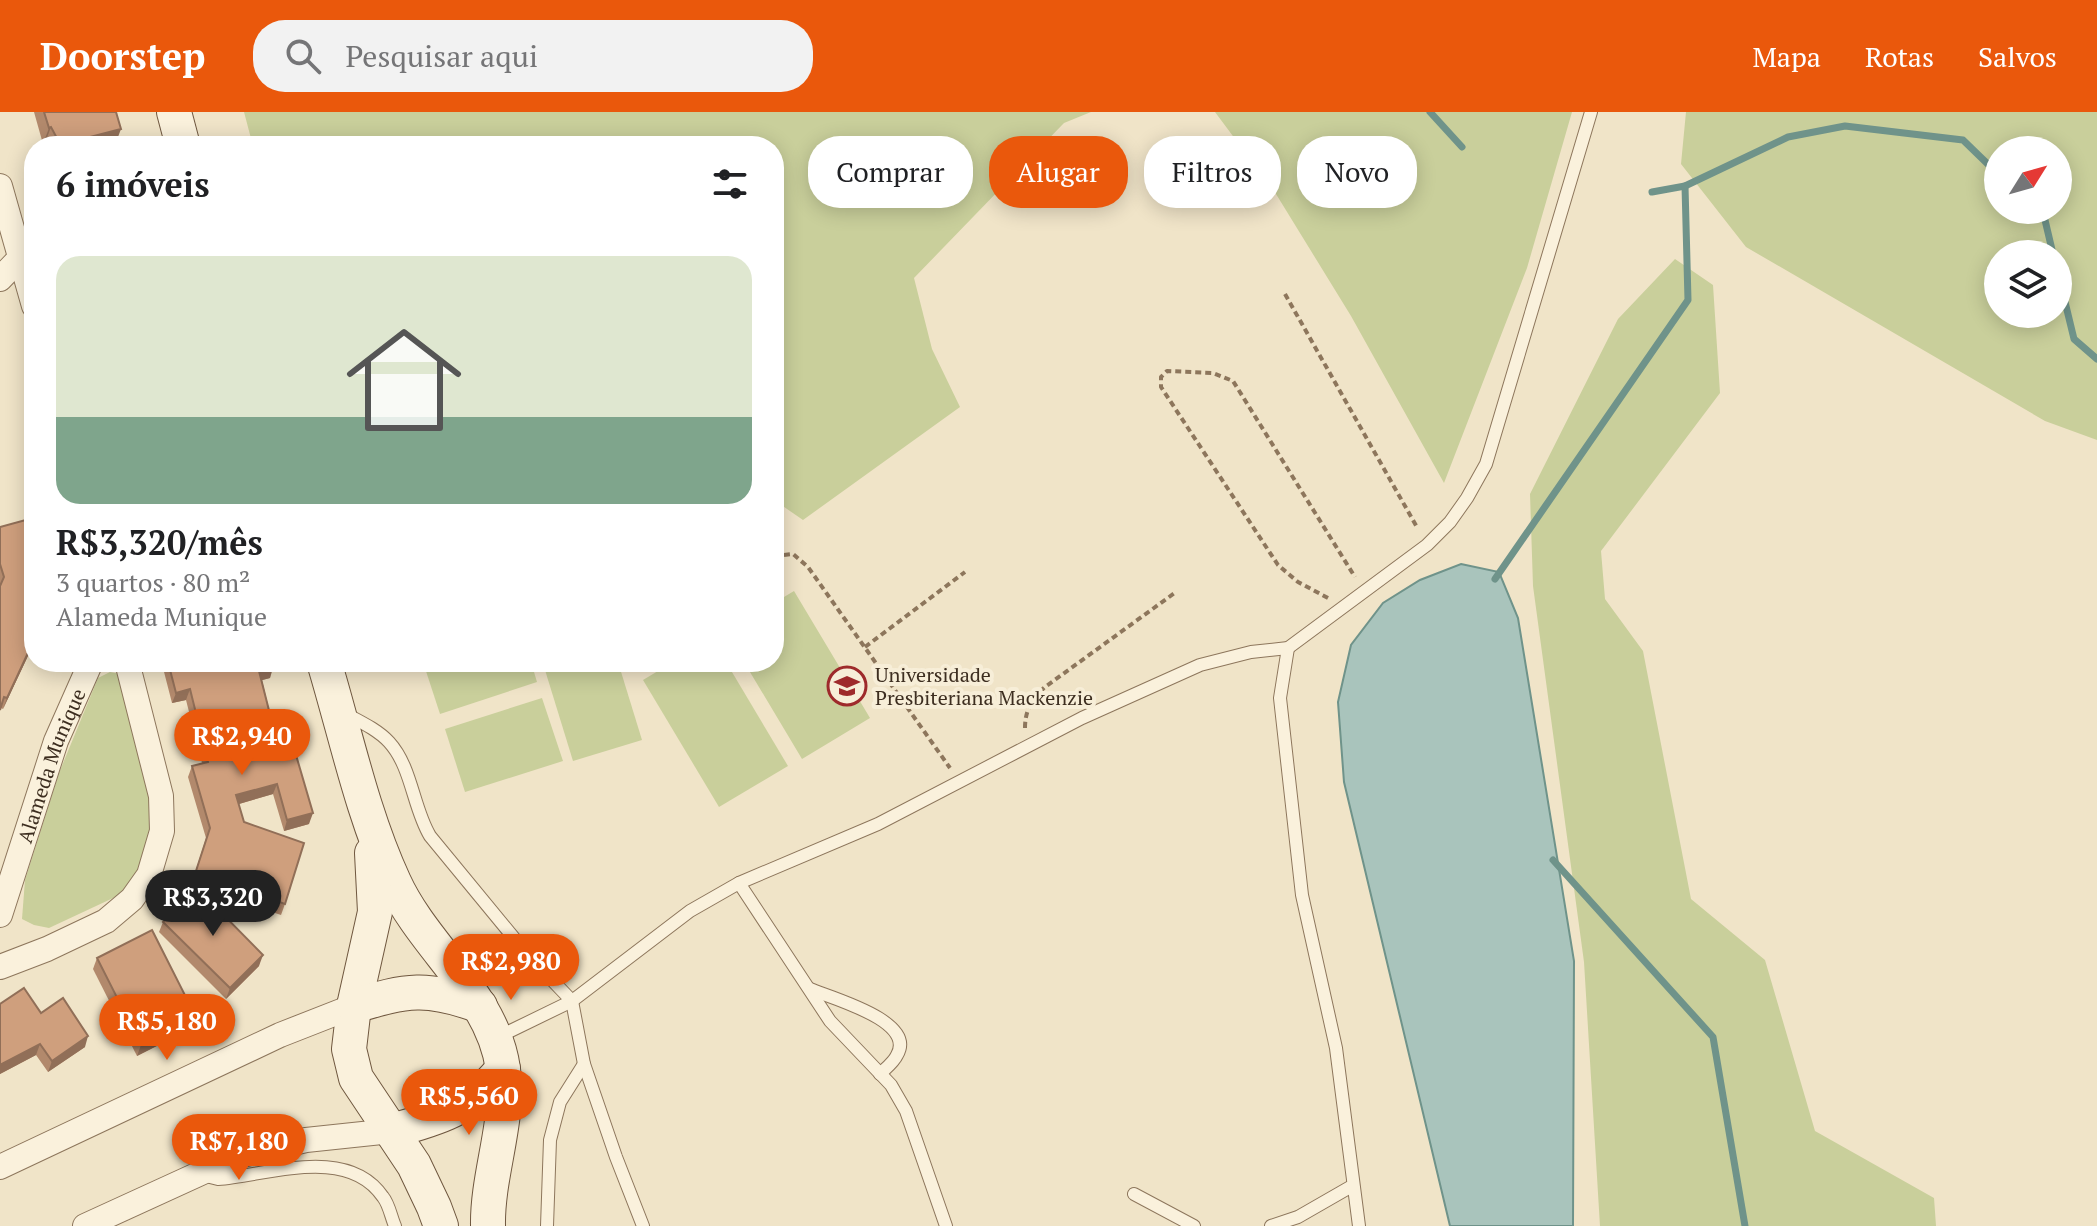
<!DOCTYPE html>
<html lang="pt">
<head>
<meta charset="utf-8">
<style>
	body { margin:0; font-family:"PT Serif",serif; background:#f2f2f2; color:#202124; height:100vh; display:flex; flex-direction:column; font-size:30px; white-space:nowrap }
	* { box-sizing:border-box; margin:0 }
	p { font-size:26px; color:#757577 }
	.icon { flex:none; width:44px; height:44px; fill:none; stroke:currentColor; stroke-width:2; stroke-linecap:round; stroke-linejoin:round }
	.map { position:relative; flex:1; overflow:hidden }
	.side { position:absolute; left:24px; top:24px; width:760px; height:536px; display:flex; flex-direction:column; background:#fff; border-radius:32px; box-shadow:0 4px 20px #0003 }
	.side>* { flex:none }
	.banner { position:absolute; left:808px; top:24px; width:760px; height:72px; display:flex; gap:16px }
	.needle { width:52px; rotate:53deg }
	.tools { position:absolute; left:1984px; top:24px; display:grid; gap:16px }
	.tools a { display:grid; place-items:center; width:88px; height:88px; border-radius:50%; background:#fff; box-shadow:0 4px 20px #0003; font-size:40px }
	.price { position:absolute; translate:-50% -68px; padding:0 18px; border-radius:28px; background:#ea580c; color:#fff; font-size:26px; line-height:52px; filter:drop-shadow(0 2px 4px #0008) }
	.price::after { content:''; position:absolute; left:50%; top:48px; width:24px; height:18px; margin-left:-12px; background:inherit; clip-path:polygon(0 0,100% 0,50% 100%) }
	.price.selected { background:#222; color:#fff }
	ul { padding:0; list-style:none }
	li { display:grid; align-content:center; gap:16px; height:424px; padding:0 32px }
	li+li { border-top:2px solid #e0e0e0 }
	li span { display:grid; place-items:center; height:248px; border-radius:24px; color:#555 }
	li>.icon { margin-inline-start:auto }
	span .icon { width:144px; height:144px; fill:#fffc; stroke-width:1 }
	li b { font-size:34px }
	h2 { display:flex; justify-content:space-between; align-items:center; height:96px; padding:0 32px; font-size:34px }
	.chip { padding:0 28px; border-radius:32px; background:#fff; box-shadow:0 4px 20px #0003; font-size:28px; line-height:72px }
	.chip.selected { background:#ea580c; color:#fff }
	header { display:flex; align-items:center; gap:48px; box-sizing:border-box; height:112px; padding:0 40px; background:#ea580c; color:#fff }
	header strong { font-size:38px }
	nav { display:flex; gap:44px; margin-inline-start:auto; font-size:28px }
	.search { width:560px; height:72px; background:#f2f2f2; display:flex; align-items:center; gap:20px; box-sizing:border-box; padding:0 28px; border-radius:32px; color:#757577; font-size:30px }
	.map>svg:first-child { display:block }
	.green { fill:#c9cf9b; fill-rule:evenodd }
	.water { fill:#a9c4bc; stroke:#6f938a; stroke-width:2 }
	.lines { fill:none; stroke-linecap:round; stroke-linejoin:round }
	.stream { stroke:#6f938a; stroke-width:7 }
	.service-casing { stroke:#8d765c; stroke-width:14 }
	.minor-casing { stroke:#8d765c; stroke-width:26 }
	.secondary-casing { stroke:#6f573f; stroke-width:36 }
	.path { stroke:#8d765c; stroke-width:4; stroke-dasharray:6 4; stroke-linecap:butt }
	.service { stroke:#faf1dc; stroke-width:12 }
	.minor { stroke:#faf1dc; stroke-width:24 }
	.secondary { stroke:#faf1dc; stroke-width:34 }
	.wall { fill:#b2896c }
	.shaded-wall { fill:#916f58 }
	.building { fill:#cf9f7d; stroke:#916f58; stroke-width:2 }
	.labels { text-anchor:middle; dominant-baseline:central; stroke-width:8; stroke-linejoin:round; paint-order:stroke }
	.poi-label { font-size:20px; fill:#3d2e20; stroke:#f7eed8; text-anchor:start }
	.street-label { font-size:20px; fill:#3d2e20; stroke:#f7eed8 }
</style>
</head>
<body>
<header>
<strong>Doorstep</strong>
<div class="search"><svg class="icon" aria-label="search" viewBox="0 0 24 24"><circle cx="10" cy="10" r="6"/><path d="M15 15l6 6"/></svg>Pesquisar aqui</div>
<nav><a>Mapa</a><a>Rotas</a><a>Salvos</a></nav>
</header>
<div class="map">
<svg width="2097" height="1114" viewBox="0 0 2097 1114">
	<rect width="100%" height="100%" fill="#f0e4c8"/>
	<g class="green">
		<path d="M 244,0 L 1091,0 L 1064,11 L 914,166 L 932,237 L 960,295 L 803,408 L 774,388 L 774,34 L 253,34 Z"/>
		<path d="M 1215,0 L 1572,0 L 1527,156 L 1444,371 L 1351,204 L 1276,82 Z"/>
		<path d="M 1686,0 L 2097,0 L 2097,328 L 2045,309 L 1746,135 L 1681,52 ZM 1998,38 L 2058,38 L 2058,98 L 1998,98 ZM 1998,142 L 2058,142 L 2058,202 L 1998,202 Z"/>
		<path d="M 1675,147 L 1713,173 L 1720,281 L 1601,439 L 1605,487 L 1643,539 L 1691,787 L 1765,848 L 1815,1019 L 1934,1086 L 1936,1114 L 1600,1114 L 1584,850 L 1533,474 L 1530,382 L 1618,207 Z"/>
		<path d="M 794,479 L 870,606 L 802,647 L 744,550 L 774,550 L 774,491 Z"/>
		<path d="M 423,550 L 531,550 L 537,570 L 440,602 Z"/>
		<path d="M 570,550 L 618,550 L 642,628 L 573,649 L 545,558 Z"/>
		<path d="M 673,550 L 726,550 L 788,654 L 719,695 L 643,568 Z"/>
		<path d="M 110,560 L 120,562 L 154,689 L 155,714 L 140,761 L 126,780 L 49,816 L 34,813 L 22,807 L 25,768 L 59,661 L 98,566 Z"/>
		<path d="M 542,586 L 563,649 L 465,680 L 445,617 Z"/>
	</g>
	<path class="water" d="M 1461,452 L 1499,460 L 1518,506 L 1574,849 L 1573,1114 L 1450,1114 L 1344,670 L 1338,590 L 1351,533 L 1383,491 L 1420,468 Z"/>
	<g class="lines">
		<g class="stream">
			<path d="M 1430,0 L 1462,35"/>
			<path d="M 1652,80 L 1685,74 L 1788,25 L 1845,14 L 1963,28 L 1998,62"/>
			<path d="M 2035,98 L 2045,108 L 2053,142"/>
			<path d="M 2058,161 L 2074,227 L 2097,247"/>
			<path d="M 1495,467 L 1688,188 L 1685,74"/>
			<path d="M 1553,748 L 1713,925 L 1745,1114"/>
		</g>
		<g class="service-casing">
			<g id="service">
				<path d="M 1288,536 L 1280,586 L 1302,783 L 1336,936 L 1359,1114"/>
				<path d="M 346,602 C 361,610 378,618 389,630 C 412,655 413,696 430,724 L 528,843 L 572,889 L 584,952 L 616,1045 L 643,1114"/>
				<path d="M 739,771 L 830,909 L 891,973 L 906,999 L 946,1114"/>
				<path d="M 810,877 C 831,886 917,909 897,943 C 894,950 885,957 880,962"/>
				<path d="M 498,925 L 572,889 L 690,799 L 739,771 L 878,712 L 1082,606 L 1200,553 L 1251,540 L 1288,536 L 1427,433 L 1450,410 L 1467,386 L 1486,352 L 1591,0"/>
				<path d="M 202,1063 L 218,1067 C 269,1063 348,1033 383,1085 C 389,1092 391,1105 395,1114"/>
				<path d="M 1134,1082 L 1194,1114"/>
				<path d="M 547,1114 L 550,1028 L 560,990 L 584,952"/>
				<path d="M 1271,1114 L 1298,1105 L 1352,1074"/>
			</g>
		</g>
		<g class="minor-casing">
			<g id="minor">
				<path d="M 0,74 L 34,194"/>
				<path d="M 0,167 L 21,145"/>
				<path id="s1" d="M 0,803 L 56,629 L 91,550"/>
				<path d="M 0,855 L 47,837 L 106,809 L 132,787 L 149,763 L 162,719 L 161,684 L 127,550"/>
				<path d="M 0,1055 L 280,923 L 354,894"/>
				<path d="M 85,1114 L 238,1044 L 306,1028 L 391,1019"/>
			</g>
		</g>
		<g class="secondary-casing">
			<g id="secondary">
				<path d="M 174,0 L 183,34"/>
				<path d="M 324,550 C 346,623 362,701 394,770 C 424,836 493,883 503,957 C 510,1009 487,1062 488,1114"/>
				<path d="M 372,741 L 375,800 L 354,894 L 349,937 L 356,966 L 414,1053 L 434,1095 L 441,1114"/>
				<path d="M 354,894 C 407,878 427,874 480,894"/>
				<path d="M 391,1019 C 440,1006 469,997 503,957"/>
			</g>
		</g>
		<g class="path">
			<path d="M 1285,182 L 1418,417"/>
			<path d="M 774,444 L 793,442 L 808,455 L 950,656"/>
			<path d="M 1328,486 L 1298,470 L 1278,453 L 1161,275 L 1161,265 L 1167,259 L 1213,261 L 1233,269 L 1355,465"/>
			<path d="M 865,535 L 965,460"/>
			<path d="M 1025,616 C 1025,598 1032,587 1045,575 L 1176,480"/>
		</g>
		<use href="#service" class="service"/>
		<use href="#minor" class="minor"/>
		<use href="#secondary" class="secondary"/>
	</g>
	<g class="wall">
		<path d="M 34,0 L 116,0 L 115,33 L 47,34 L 45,31 L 43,32 Z"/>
		<path d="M 0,415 L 34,531 L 3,597 L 1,596 L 0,598 Z"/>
		<path d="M 165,550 L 272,550 L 270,566 L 262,568 L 277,630 L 309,712 L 284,719 L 273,682 L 239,692 L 244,710 L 285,792 L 281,803 L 191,773 L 206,726 L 188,665 L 192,654 L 202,651 L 186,588 L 172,591 L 163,556 Z"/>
		<path d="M 163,810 L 259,854 L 226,887 L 159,820 Z"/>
		<path d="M 97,846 L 196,905 L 192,916 L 137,944 L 93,857 Z"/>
		<path d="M 0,892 L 41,901 L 85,935 L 48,960 L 36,943 L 0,962 Z"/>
	</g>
	<g class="shaded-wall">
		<path d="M 51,15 L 45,31 L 43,32 L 49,16 Z"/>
		<path d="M 121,17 L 115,33 L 57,34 L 59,30 Z"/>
		<path d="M 34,528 L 34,531 L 3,597 L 7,586 Z"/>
		<path d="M 273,556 L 270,566 L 255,570 L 259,559 Z"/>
		<path d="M 190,577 L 186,588 L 172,591 L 176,581 Z"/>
		<path d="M 277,672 L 273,682 L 232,694 L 236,683 Z"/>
		<path d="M 313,701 L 309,712 L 284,719 L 287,708 Z"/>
		<path d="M 263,843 L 259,854 L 226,887 L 230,876 Z"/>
		<path d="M 196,905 L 192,916 L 137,944 L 141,933 Z"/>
		<path d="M 88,924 L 85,935 L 48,960 L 52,949 Z"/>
		<path d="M 40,932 L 36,943 L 0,962 L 0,953 Z"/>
	</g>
	<g class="building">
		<path d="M 44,0 L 116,0 L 121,17 L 67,31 L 59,30 L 51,15 L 49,16 Z"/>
		<path d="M 33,406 L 34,410 L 34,528 L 7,586 L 4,585 L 0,598 L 0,474 L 4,465 L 0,452 L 0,415 Z"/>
		<path d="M 168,550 L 272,550 L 273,556 L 259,559 L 277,630 L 291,626 L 313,701 L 287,708 L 277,672 L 236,683 L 244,710 L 304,731 L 285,792 L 195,762 L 210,716 L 192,654 L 208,650 L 190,577 L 176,581 Z"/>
		<path d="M 197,776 L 263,843 L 230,876 L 163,810 Z"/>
		<path d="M 152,818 L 196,905 L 141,933 L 97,846 Z"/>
		<path d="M 24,876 L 41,901 L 63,886 L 88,924 L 52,949 L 40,932 L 0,953 L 0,892 Z"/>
	</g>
	<defs>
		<g id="university-ring" transform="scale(2)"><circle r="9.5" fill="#f7eed8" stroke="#9e2a2b" stroke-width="1.5"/><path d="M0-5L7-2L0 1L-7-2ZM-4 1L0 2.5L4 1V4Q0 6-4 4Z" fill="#9e2a2b"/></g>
	</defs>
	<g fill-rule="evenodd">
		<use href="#university-ring" x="847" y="574"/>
	</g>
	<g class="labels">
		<g class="poi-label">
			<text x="875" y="562">Universidade<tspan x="875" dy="23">Presbiteriana Mackenzie</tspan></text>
		</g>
		<g class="street-label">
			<text stroke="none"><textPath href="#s1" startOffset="158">Alameda Munique</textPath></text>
		</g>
	</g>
</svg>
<div class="tools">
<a><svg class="needle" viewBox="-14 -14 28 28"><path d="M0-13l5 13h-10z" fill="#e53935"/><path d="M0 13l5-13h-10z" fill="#757577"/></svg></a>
<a><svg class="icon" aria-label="layers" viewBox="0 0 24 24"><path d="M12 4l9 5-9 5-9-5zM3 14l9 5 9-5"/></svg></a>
</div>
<b class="price" style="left:242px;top:665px">R$2,940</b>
<b class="price selected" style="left:213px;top:826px">R$3,320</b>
<b class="price" style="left:511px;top:890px">R$2,980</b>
<b class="price" style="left:167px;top:950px">R$5,180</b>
<b class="price" style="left:469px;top:1025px">R$5,560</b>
<b class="price" style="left:239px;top:1070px">R$7,180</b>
<div class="banner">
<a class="chip">Comprar</a>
<a class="chip selected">Alugar</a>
<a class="chip">Filtros</a>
<a class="chip">Novo</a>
</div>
<section class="side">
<h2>6 imóveis<svg class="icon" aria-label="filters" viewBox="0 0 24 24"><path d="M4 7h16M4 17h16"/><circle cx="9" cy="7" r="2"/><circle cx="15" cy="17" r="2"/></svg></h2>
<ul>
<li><span style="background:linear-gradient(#dfe7d0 65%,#7fa58c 0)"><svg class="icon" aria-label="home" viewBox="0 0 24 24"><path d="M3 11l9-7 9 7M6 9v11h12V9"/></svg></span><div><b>R$3,320/mês</b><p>3 quartos · 80 m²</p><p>Alameda Munique</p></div></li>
</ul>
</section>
</div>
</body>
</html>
